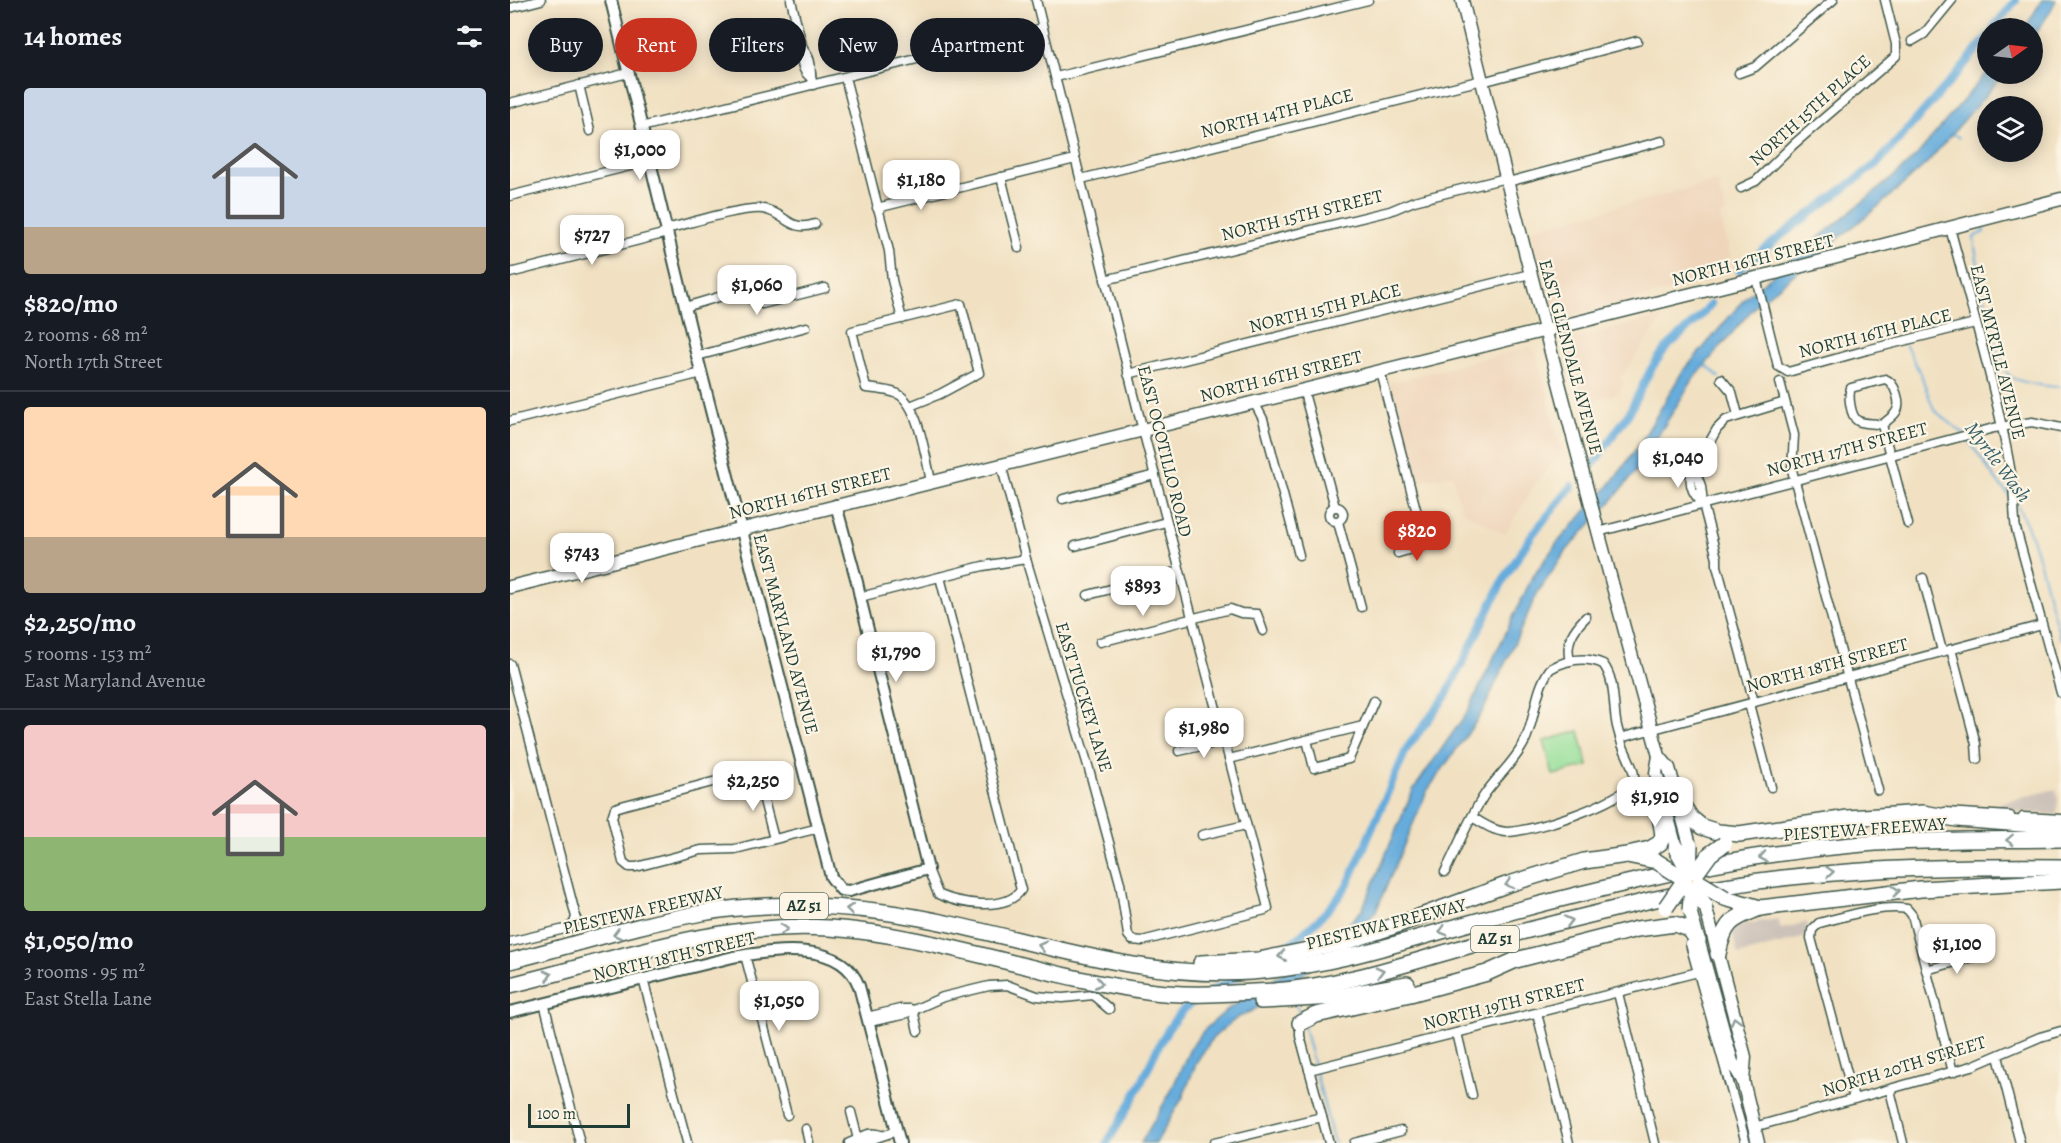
<!DOCTYPE html>
<html lang="en">
<head>
<meta charset="utf-8">
<style>
	body { margin:0; font-family:Alegreya,serif; background:#20242c; color:#f1f3f6; height:100vh; display:flex; flex-direction:column; font-size:22px; white-space:nowrap }
	* { box-sizing:border-box; margin:0 }
	p { font-size:20px; color:#9ea1a6 }
	.icon { flex:none; width:33px; height:33px; fill:none; stroke:currentColor; stroke-width:2; stroke-linecap:round; stroke-linejoin:round }
	.map { position:relative; flex:1; overflow:hidden }
	.drawer { display:flex; flex-direction:column; background:#171b24; width:510px }
	.drawer>* { flex:none }
	.top-card { position:absolute; left:18px; top:18px; width:570px; height:54px; display:flex; gap:12px }
	.needle { width:39px; rotate:76deg }
	.tools { position:absolute; left:1467px; top:18px; display:grid; gap:12px }
	.tools a { display:grid; place-items:center; width:66px; height:66px; border-radius:50%; background:#171b24; box-shadow:0 3px 15px #0003; font-size:30px }
	.scale { position:absolute; left:18px; bottom:15px; width:102px; box-sizing:border-box; padding-left:6px; border:3px solid #1f3d34; border-top:0; font-size:16px; line-height:21px; white-space:nowrap; color:#1f3d34; -webkit-text-stroke:4px #fcf5e5; paint-order:stroke }
	.price { position:absolute; translate:-50% -51px; padding:0 14px; border-radius:12px; background:#fff; color:#222; font-size:20px; line-height:39px; filter:drop-shadow(0 2px 3px #0008) }
	.price::after { content:''; position:absolute; left:50%; top:36px; width:18px; height:14px; margin-left:-9px; background:inherit; clip-path:polygon(0 0,100% 0,50% 100%) }
	.price.selected { background:#c8321e; color:#fff }
	ul { padding:0; list-style:none }
	li { display:grid; align-content:center; gap:12px; height:318px; padding:0 24px }
	li+li { border-top:2px solid #363941 }
	li span { display:grid; place-items:center; height:186px; border-radius:6px; color:#555 }
	li>.icon { margin-inline-start:auto }
	span .icon { width:108px; height:108px; fill:#fffc; stroke-width:1 }
	li b { font-size:26px }
	h2 { display:flex; justify-content:space-between; align-items:center; height:72px; padding:0 24px; font-size:26px }
	.chip { padding:0 21px; border-radius:27px; background:#171b24; box-shadow:0 3px 15px #0003; font-size:21px; line-height:54px }
	.chip.selected { background:#c8321e; color:#fff }
	main { display:flex; flex:1; min-height:0 }
	.map>svg:first-child { display:block }
	.built { fill:#efd6bb }
	.industrial { fill:#cdc2b9 }
	.green { fill:#95df9a; stroke:#5a8e67; stroke-width:1.5 }
	.water { fill:#66acdc; stroke:#427488; stroke-width:1.5 }
	.lines { fill:none; stroke-linecap:round; stroke-linejoin:round }
	.stream { stroke:#66acdc; stroke-width:2 }
	.canal { stroke:#66acdc; stroke-width:8 }
	.minor-casing { stroke:#3e5649; stroke-width:11 }
	.tertiary-casing { stroke:#3e5649; stroke-width:14 }
	.secondary-casing { stroke:#3e5649; stroke-width:15 }
	.motorway-casing { stroke:#3e5649; stroke-width:18 }
	.minor { stroke:#fff; stroke-width:8 }
	.tertiary { stroke:#fff; stroke-width:10 }
	.secondary { stroke:#fff; stroke-width:12 }
	.motorway { stroke:#fff; stroke-width:15 }
	.motorway-bridge-casing { stroke:#3e5649; stroke-width:18; stroke-linecap:butt }
	.motorway-bridge { stroke:#fff; stroke-width:15 }
	.oneway { stroke:#8f9e9a }
	.labels { text-anchor:middle; dominant-baseline:central; stroke-width:4.5; stroke-linejoin:round; paint-order:stroke }
	.shield { fill:#fcf5e5; stroke:#617469; stroke-width:1.5 }
	.shield-label { font-size:16px; font-weight:bold; fill:#1f3d34 }
	.street-label { font-size:18px; fill:#1f3d34; stroke:#fcf5e5 }
	.water-label { font-size:20px; font-style:italic; fill:#345e66; stroke:#fcf5e5 }
</style>
</head>
<body>
<main>
<section class="drawer">
<h2>14 homes<svg class="icon" aria-label="filters" viewBox="0 0 24 24"><path d="M4 7h16M4 17h16"/><circle cx="9" cy="7" r="2"/><circle cx="15" cy="17" r="2"/></svg></h2>
<ul>
<li><span style="background:linear-gradient(#c9d6e8 75%,#b9a48a 0)"><svg class="icon" aria-label="home" viewBox="0 0 24 24"><path d="M3 11l9-7 9 7M6 9v11h12V9"/></svg></span><div><b>$820/mo</b><p>2 rooms · 68 m²</p><p>North 17th Street</p></div></li>
<li><span style="background:linear-gradient(#ffd9b3 70%,#b9a48a 0)"><svg class="icon" aria-label="home" viewBox="0 0 24 24"><path d="M3 11l9-7 9 7M6 9v11h12V9"/></svg></span><div><b>$2,250/mo</b><p>5 rooms · 153 m²</p><p>East Maryland Avenue</p></div></li>
<li><span style="background:linear-gradient(#f6c9c9 60%,#8fb573 0)"><svg class="icon" aria-label="home" viewBox="0 0 24 24"><path d="M3 11l9-7 9 7M6 9v11h12V9"/></svg></span><div><b>$1,050/mo</b><p>3 rooms · 95 m²</p><p>East Stella Lane</p></div></li>
</ul>
</section>
<div class="map">
<svg width="1551" height="1143" viewBox="0 0 1551 1143">
	<rect width="100%" height="100%" fill="#fcf5e5"/>
	<filter id="ink" filterUnits="userSpaceOnUse"><feTurbulence type="fractalNoise" baseFrequency=".0167" numOctaves="2"/><feDisplacementMap in="SourceGraphic" scale="12" xChannelSelector="R" yChannelSelector="G"/><feConvolveMatrix kernelMatrix="1 2 1 2 8 2 1 2 1" color-interpolation-filters="sRGB"/></filter>
	<filter id="wash" filterUnits="userSpaceOnUse"><feTurbulence type="fractalNoise" baseFrequency=".008" numOctaves="4" result="noise"/><feDisplacementMap in="SourceGraphic" scale="24" xChannelSelector="R" yChannelSelector="G"/><feGaussianBlur stdDeviation="1.35" result="paint"/><feColorMatrix in="noise" values="0 0 0 0 0 0 0 0 0 0 0 0 0 0 0 0 0 1.4 0 .05"/><feComposite in="paint" operator="in"/></filter>
	<g filter="url(#wash)">
		<rect width="100%" height="100%" fill="#f1e1c2"/>
		<g class="built">
			<path d="M 1207,181 L 1216,213 L 1210,216 L 1221,257 L 1200,276 L 1201,280 L 1054,318 L 1049,319 L 1043,315 L 1021,229 Z"/>
			<path d="M 1154,316 L 1110,379 L 1115,382 L 1108,394 L 1071,403 L 1056,347 L 1060,339 Z"/>
			<path d="M 1020,347 L 1026,351 L 1052,451 L 1026,483 L 995,534 L 951,510 L 943,478 L 937,475 L 906,483 L 879,383 Z"/>
		</g>
		<g class="industrial">
			<path d="M 1546,789 L 1548,797 L 1547,815 L 1490,810 L 1489,803 Z"/>
			<path d="M 1268,919 L 1271,929 L 1297,922 L 1296,935 L 1293,938 L 1228,955 L 1222,932 L 1226,928 L 1232,924 Z"/>
		</g>
		<path class="green" d="M 1069,731 L 1078,766 L 1043,775 L 1034,741 Z"/>
		<g class="water">
			<path d="M 1532,0 L 1546,0 L 1540,12 L 1523,38 L 1522,28 L 1515,28 Z"/>
			<path d="M 1477,72 L 1494,74 L 1416,164 L 1370,205 L 1246,305 L 1184,378 L 1126,471 L 1106,496 L 1057,550 L 1028,592 L 972,713 L 917,791 L 866,911 L 850,930 L 751,1006 L 727,1018 L 713,1029 L 702,1039 L 687,1061 L 673,1097 L 646,1143 L 631,1143 L 660,1093 L 680,1049 L 694,1030 L 718,1009 L 823,940 L 852,910 L 903,790 L 958,711 L 1022,578 L 1047,543 L 1097,488 L 1114,466 L 1131,442 L 1171,374 L 1237,296 L 1388,173 L 1407,155 Z"/>
		</g>
		<g class="lines">
			<g class="stream">
				<path d="M 1442,133 L 1449,138"/>
				<path d="M 1472,223 L 1474,232 L 1464,237 L 1465,247 C 1469,270 1483,365 1501,377 C 1511,383 1539,387 1551,387"/>
				<path d="M 1396,346 L 1411,375 L 1424,410 L 1454,434"/>
				<path d="M 1193,363 L 1209,377"/>
				<path d="M 1457,438 L 1486,480 L 1500,496"/>
				<path d="M 1507,505 C 1530,546 1536,595 1551,639"/>
				<path d="M 786,1004 L 790,1016"/>
				<path d="M 794,1027 L 824,1143"/>
			</g>
			<g class="canal">
				<path d="M 1483,28 L 1506,0"/>
				<path d="M 1229,270 L 1272,235 L 1368,163 L 1451,69 L 1478,36"/>
				<path d="M 1084,463 L 1119,413 L 1141,369 L 1155,349 L 1188,319 L 1201,304"/>
				<path d="M 771,951 C 797,931 822,910 839,882 L 897,748 L 936,696 L 994,579 L 1022,535 L 1062,486"/>
				<path d="M 701,991 L 730,975"/>
				<path d="M 597,1143 C 607,1126 618,1109 627,1091 C 645,1057 656,1017 690,997"/>
			</g>
		</g>
	</g>
	<g filter="url(#ink)">
		<g class="lines">
			<g class="minor-casing">
				<g id="minor">
					<path d="M 281,0 L 293,49"/>
					<path d="M 0,8 L 31,0"/>
					<path d="M 1402,41 L 1414,34 L 1442,0"/>
					<path d="M 1229,73 L 1245,67 L 1323,0"/>
					<path d="M 300,77 C 291,70 291,60 293,49 C 305,63 298,70 303,85"/>
					<path d="M 335,77 L 379,251 L 382,280 L 392,319"/>
					<path d="M 546,77 L 858,0"/>
					<path d="M 972,82 L 1127,41"/>
					<path d="M 69,85 L 80,131"/>
					<path d="M 0,103 L 118,73"/>
					<path d="M 131,127 L 533,28"/>
					<path d="M 491,177 L 509,248"/>
					<path d="M 571,179 L 972,80"/>
					<path d="M 998,182 L 1152,141"/>
					<path d="M 1231,188 L 1246,181 L 1284,144 L 1386,56 L 1386,44 L 1375,0"/>
					<path d="M 0,196 L 140,161"/>
					<path d="M 367,208 L 565,159"/>
					<path d="M 1440,228 C 1462,311 1488,394 1502,479 C 1505,495 1503,512 1506,529 L 1551,693"/>
					<path d="M 156,229 C 181,223 230,207 253,209 C 275,212 279,233 305,224"/>
					<path d="M 0,273 L 157,233"/>
					<path d="M 1246,278 L 1268,366 L 1278,372 L 1357,350 L 1465,323"/>
					<path d="M 595,280 L 880,211 L 904,201 L 996,178"/>
					<path d="M 175,307 L 222,293 L 233,295 L 252,304 L 315,288"/>
					<path d="M 187,356 L 296,327"/>
					<path d="M 870,371 L 914,540 L 915,545 L 888,553"/>
					<path d="M 618,374 L 1020,274"/>
					<path d="M 1211,379 L 1222,392 L 1228,415"/>
					<path d="M 1375,379 C 1385,382 1392,404 1386,412 C 1383,417 1376,421 1372,425 C 1365,423 1354,424 1348,421 C 1340,416 1338,395 1341,388 Z"/>
					<path d="M 1270,382 L 1284,435 L 1282,470 L 1368,790"/>
					<path d="M 793,389 L 825,507"/>
					<path d="M 744,402 L 753,419 L 789,555"/>
					<path d="M 400,406 L 430,394 L 469,373 L 451,304 L 342,331 L 356,388 C 366,389 379,390 388,394 C 409,405 416,460 421,481"/>
					<path d="M 0,421 L 192,373"/>
					<path d="M 1372,425 L 1398,524"/>
					<path d="M 491,464 L 516,559 L 579,769 L 610,883 L 618,935 L 622,940 L 632,941 L 755,910 L 758,908 L 754,892 L 629,415 L 526,0"/>
					<path d="M 1185,470 L 1191,486 L 1193,504 L 1207,558 L 1207,566 L 1244,702"/>
					<path d="M 553,499 L 645,475"/>
					<path d="M 1193,504 C 1184,495 1179,487 1181,475 L 1207,429 L 1216,420 L 1275,402"/>
					<circle cx="826" cy="514" r="7"/>
					<path d="M 828,522 L 851,607"/>
					<path d="M 1088,532 L 1484,428 L 1522,422 L 1551,428"/>
					<path d="M 565,546 L 656,522"/>
					<path d="M 1413,578 L 1432,651"/>
					<path d="M 578,595 L 669,571"/>
					<path d="M 350,597 L 473,566 L 516,559"/>
					<path d="M 590,642 L 720,609 L 731,613 L 747,614 L 753,631"/>
					<path d="M 1441,649 L 1466,744 L 1467,759"/>
					<path d="M 1060,661 C 1055,642 1063,630 1076,617"/>
					<path d="M 0,664 L 66,917 L 64,923 L 59,928 L 0,942"/>
					<path d="M 1239,704 L 1261,787"/>
					<path d="M 1110,738 L 1532,625"/>
					<path d="M 797,740 L 804,768 L 839,759 L 864,701"/>
					<path d="M 669,751 L 714,741"/>
					<path d="M 719,759 L 853,726"/>
					<path d="M 1435,812 L 1500,816"/>
					<path d="M 1513,817 L 1551,819"/>
					<path d="M 692,835 L 736,825"/>
					<path d="M 264,839 L 250,785 L 245,776 L 237,773 L 115,805 L 105,808 L 102,817 L 113,862 L 119,867 L 126,867 L 191,850 L 225,849 L 309,828"/>
					<path d="M 418,869 L 428,894 C 448,904 496,912 511,890 L 430,577"/>
					<path d="M 935,872 C 948,846 959,818 975,794 C 987,777 1005,761 1014,743 C 1026,719 1024,691 1040,669 C 1056,660 1075,656 1093,664 C 1105,679 1103,703 1106,721 C 1107,729 1110,736 1112,744 C 1115,753 1128,774 1123,782 C 1110,804 1021,832 996,832 C 983,831 972,823 962,817"/>
					<path d="M 1180,944 L 1236,1143"/>
					<path d="M 235,955 L 277,1115"/>
					<path d="M 1416,970 L 1471,955"/>
					<path d="M 133,979 L 177,1142"/>
					<path d="M 1108,993 L 1145,1143"/>
					<path d="M 34,1003 L 70,1143"/>
					<path d="M 403,1010 L 408,1031"/>
					<path d="M 1027,1013 L 1059,1143"/>
					<path d="M 357,1017 L 390,1009 L 400,1009"/>
					<path d="M 359,1022 L 392,1015 L 433,997 L 479,986 L 497,985 L 527,996 L 538,997 L 553,998 L 583,995 L 599,1009"/>
					<path d="M 790,1023 L 790,1036 L 819,1143"/>
					<path d="M 947,1033 L 962,1095"/>
					<path d="M 1488,1056 L 1510,1143"/>
					<path d="M 799,1070 L 1196,970"/>
					<path d="M 1380,1090 L 1393,1143"/>
					<path d="M 1344,1099 L 1301,938 L 1302,930 L 1309,923 C 1334,917 1372,904 1397,909 L 1402,915 L 1443,1072"/>
					<path d="M 341,1112 L 349,1143"/>
					<path d="M 1244,1127 L 1462,1066 L 1530,1037 L 1551,1031"/>
					<path d="M 296,1129 L 299,1143"/>
					<path d="M 348,1140 L 354,1142 L 387,1131"/>
					<path d="M 339,1143 C 352,1139 357,1130 371,1135"/>
					<path d="M 704,1143 L 812,1117"/>
					<path d="M 844,1143 L 891,1131"/>
				</g>
			</g>
			<g class="tertiary-casing">
				<g id="tertiary">
					<path d="M 101,0 L 187,356 L 321,877 L 331,890 L 339,891 L 418,869 L 352,606 L 347,582 L 326,505"/>
					<path d="M 0,1012 L 223,957 C 263,951 331,939 349,986 L 390,1143"/>
				</g>
			</g>
			<g class="secondary-casing">
				<g id="secondary">
					<path d="M 952,0 C 1014,253 1080,505 1149,756 L 1159,768 L 1180,845"/>
					<path d="M 0,587 L 1246,278 L 1551,199"/>
					<path d="M 1149,756 L 1146,773 L 1166,848"/>
					<path d="M 1195,905 L 1235,1057 L 1233,1081"/>
					<path d="M 1180,910 L 1222,1062 L 1233,1081 L 1248,1143"/>
				</g>
			</g>
			<g class="motorway-casing">
				<g id="motorway">
					<path d="M 1167,797 L 1181,818 L 1192,827 L 1208,832 L 1229,834 L 1338,818 L 1413,813 L 1447,819 L 1551,827"/>
					<path d="M 1122,853 L 1140,849 L 1150,843 L 1153,835 L 1150,817 L 1153,800"/>
					<path d="M 1215,898 L 1250,908"/>
					<path d="M 1208,954 C 1214,923 1221,919 1250,908 L 1411,889 L 1551,881"/>
					<path d="M 0,961 C 64,945 128,924 192,913 C 252,902 314,904 374,912 C 497,929 614,980 741,972 C 813,967 880,946 949,926 C 1010,909 1072,893 1134,879 C 1205,862 1280,850 1353,844 C 1418,839 1485,840 1551,839"/>
					<path d="M 691,963 L 749,960 L 832,943 L 884,926 L 996,885 L 1074,861 L 1117,855 L 1146,861"/>
					<path d="M 0,985 C 105,960 209,921 319,928 C 427,935 530,977 637,991 C 678,997 722,993 764,991 C 835,986 903,961 972,942 C 1028,927 1085,914 1141,900 C 1277,869 1412,866 1551,867"/>
					<path d="M 751,1001 L 825,997 L 897,984"/>
					<path d="M 790,1023 L 806,1015 L 900,994 L 977,973 L 1006,960 L 1127,929 L 1165,924 L 1179,929 L 1188,941"/>
				</g>
			</g>
			<use href="#minor" class="minor"/>
			<use href="#tertiary" class="tertiary"/>
			<use href="#secondary" class="secondary"/>
			<use href="#motorway" class="motorway"/>
			<g class="motorway-bridge-casing">
				<g id="motorway-bridge">
					<path d="M 1166,848 L 1179,871"/>
					<path d="M 1146,861 L 1173,878"/>
					<path d="M 1179,871 L 1180,845"/>
					<path d="M 1187,872 L 1200,854 L 1214,844"/>
					<path d="M 1190,883 L 1215,898"/>
					<path d="M 1182,889 L 1195,905"/>
					<path d="M 1156,907 L 1174,881"/>
					<path d="M 1180,910 L 1182,889"/>
				</g>
			</g>
			<use href="#motorway-bridge" class="motorway-bridge"/>
		</g>
		<defs><path id="oneway-chevron" d="M-2-3.5L2.5 0L-2 3.5" fill="none" stroke-width="1.6" stroke-linecap="round" stroke-linejoin="round" transform="scale(1.5)"/></defs>
		<g class="oneway">
			<use href="#oneway-chevron" transform="translate(1500 840) rotate(178)"/>
			<use href="#oneway-chevron" transform="translate(1253 857) rotate(171)"/>
			<use href="#oneway-chevron" transform="translate(1320 872) rotate(-5)"/>
			<use href="#oneway-chevron" transform="translate(999 884) rotate(162)"/>
			<use href="#oneway-chevron" transform="translate(1386 891) rotate(-6)"/>
			<use href="#oneway-chevron" transform="translate(340 909) rotate(-174)"/>
			<use href="#oneway-chevron" transform="translate(1059 921) rotate(-14)"/>
			<use href="#oneway-chevron" transform="translate(274 929) rotate(-3)"/>
			<use href="#oneway-chevron" transform="translate(933 931) rotate(164)"/>
			<use href="#oneway-chevron" transform="translate(107 934) rotate(165)"/>
			<use href="#oneway-chevron" transform="translate(532 946) rotate(-167)"/>
			<use href="#oneway-chevron" transform="translate(772 956) rotate(170)"/>
			<use href="#oneway-chevron" transform="translate(870 971) rotate(-14)"/>
			<use href="#oneway-chevron" transform="translate(38 975) rotate(-15)"/>
			<use href="#oneway-chevron" transform="translate(589 983) rotate(10)"/>
			<use href="#oneway-chevron" transform="translate(1225 1021) rotate(-105)"/>
		</g>
	</g>
	<g class="labels">
		<g class="shield">
			<rect x="270" y="893" width="48" height="26" rx="4.5"/>
			<rect x="961" y="926" width="48" height="26" rx="4.5"/>
		</g>
		<g class="shield-label">
			<text x="294" y="906">AZ 51</text>
			<text x="985" y="939">AZ 51</text>
		</g>
		<g class="street-label">
			<text transform="translate(1300 110) rotate(-42)">NORTH 15TH PLACE</text>
			<text transform="translate(767 113) rotate(-14)">NORTH 14TH PLACE</text>
			<text transform="translate(792 215) rotate(-14)">NORTH 15TH STREET</text>
			<text transform="translate(1243 260) rotate(-14)">NORTH 16TH STREET</text>
			<text transform="translate(815 308) rotate(-14)">NORTH 15TH PLACE</text>
			<text transform="translate(1365 333) rotate(-14)">NORTH 16TH PLACE</text>
			<text transform="translate(1488 352) rotate(76)">EAST MYRTLE AVENUE</text>
			<text transform="translate(1061 357) rotate(75)">EAST GLENDALE AVENUE</text>
			<text transform="translate(771 376) rotate(-14)">NORTH 16TH STREET</text>
			<text transform="translate(1337 449) rotate(-15)">NORTH 17TH STREET</text>
			<text transform="translate(655 451) rotate(76)">EAST OCOTILLO ROAD</text>
			<text transform="translate(300 493) rotate(-14)">NORTH 16TH STREET</text>
			<text transform="translate(276 634) rotate(75)">EAST MARYLAND AVENUE</text>
			<text transform="translate(1317 665) rotate(-15)">NORTH 18TH STREET</text>
			<text transform="translate(574 697) rotate(73)">EAST TUCKEY LANE</text>
			<text transform="translate(1355 829) rotate(-4)">PIESTEWA FREEWAY</text>
			<text transform="translate(133 910) rotate(-13)">PIESTEWA FREEWAY</text>
			<text transform="translate(876 924) rotate(-14)">PIESTEWA FREEWAY</text>
			<text transform="translate(164 956) rotate(-13)">NORTH 18TH STREET</text>
			<text transform="translate(994 1004) rotate(-14)">NORTH 19TH STREET</text>
			<text transform="translate(1394 1066) rotate(-17)">NORTH 20TH STREET</text>
		</g>
		<g class="water-label">
			<text transform="translate(1488 462) rotate(53)">Myrtle Wash</text>
		</g>
	</g>
</svg>
<div class="tools">
<a><svg class="needle" viewBox="-14 -14 28 28"><path d="M0-13l5 13h-10z" fill="#e53935"/><path d="M0 13l5-13h-10z" fill="#9ea1a6"/></svg></a>
<a><svg class="icon" aria-label="layers" viewBox="0 0 24 24"><path d="M12 4l9 5-9 5-9-5zM3 14l9 5 9-5"/></svg></a>
</div>
<div class="scale">100 m</div>
<b class="price" style="left:130px;top:181px">$1,000</b>
<b class="price" style="left:411px;top:211px">$1,180</b>
<b class="price" style="left:82px;top:266px">$727</b>
<b class="price" style="left:247px;top:316px">$1,060</b>
<b class="price" style="left:1168px;top:489px">$1,040</b>
<b class="price selected" style="left:907px;top:562px">$820</b>
<b class="price" style="left:72px;top:584px">$743</b>
<b class="price" style="left:633px;top:617px">$893</b>
<b class="price" style="left:386px;top:683px">$1,790</b>
<b class="price" style="left:694px;top:759px">$1,980</b>
<b class="price" style="left:243px;top:812px">$2,250</b>
<b class="price" style="left:1145px;top:828px">$1,910</b>
<b class="price" style="left:1447px;top:975px">$1,100</b>
<b class="price" style="left:269px;top:1032px">$1,050</b>
<div class="top-card">
<a class="chip">Buy</a>
<a class="chip selected">Rent</a>
<a class="chip">Filters</a>
<a class="chip">New</a>
<a class="chip">Apartment</a>
</div>
</div>
</main>
</body>
</html>
